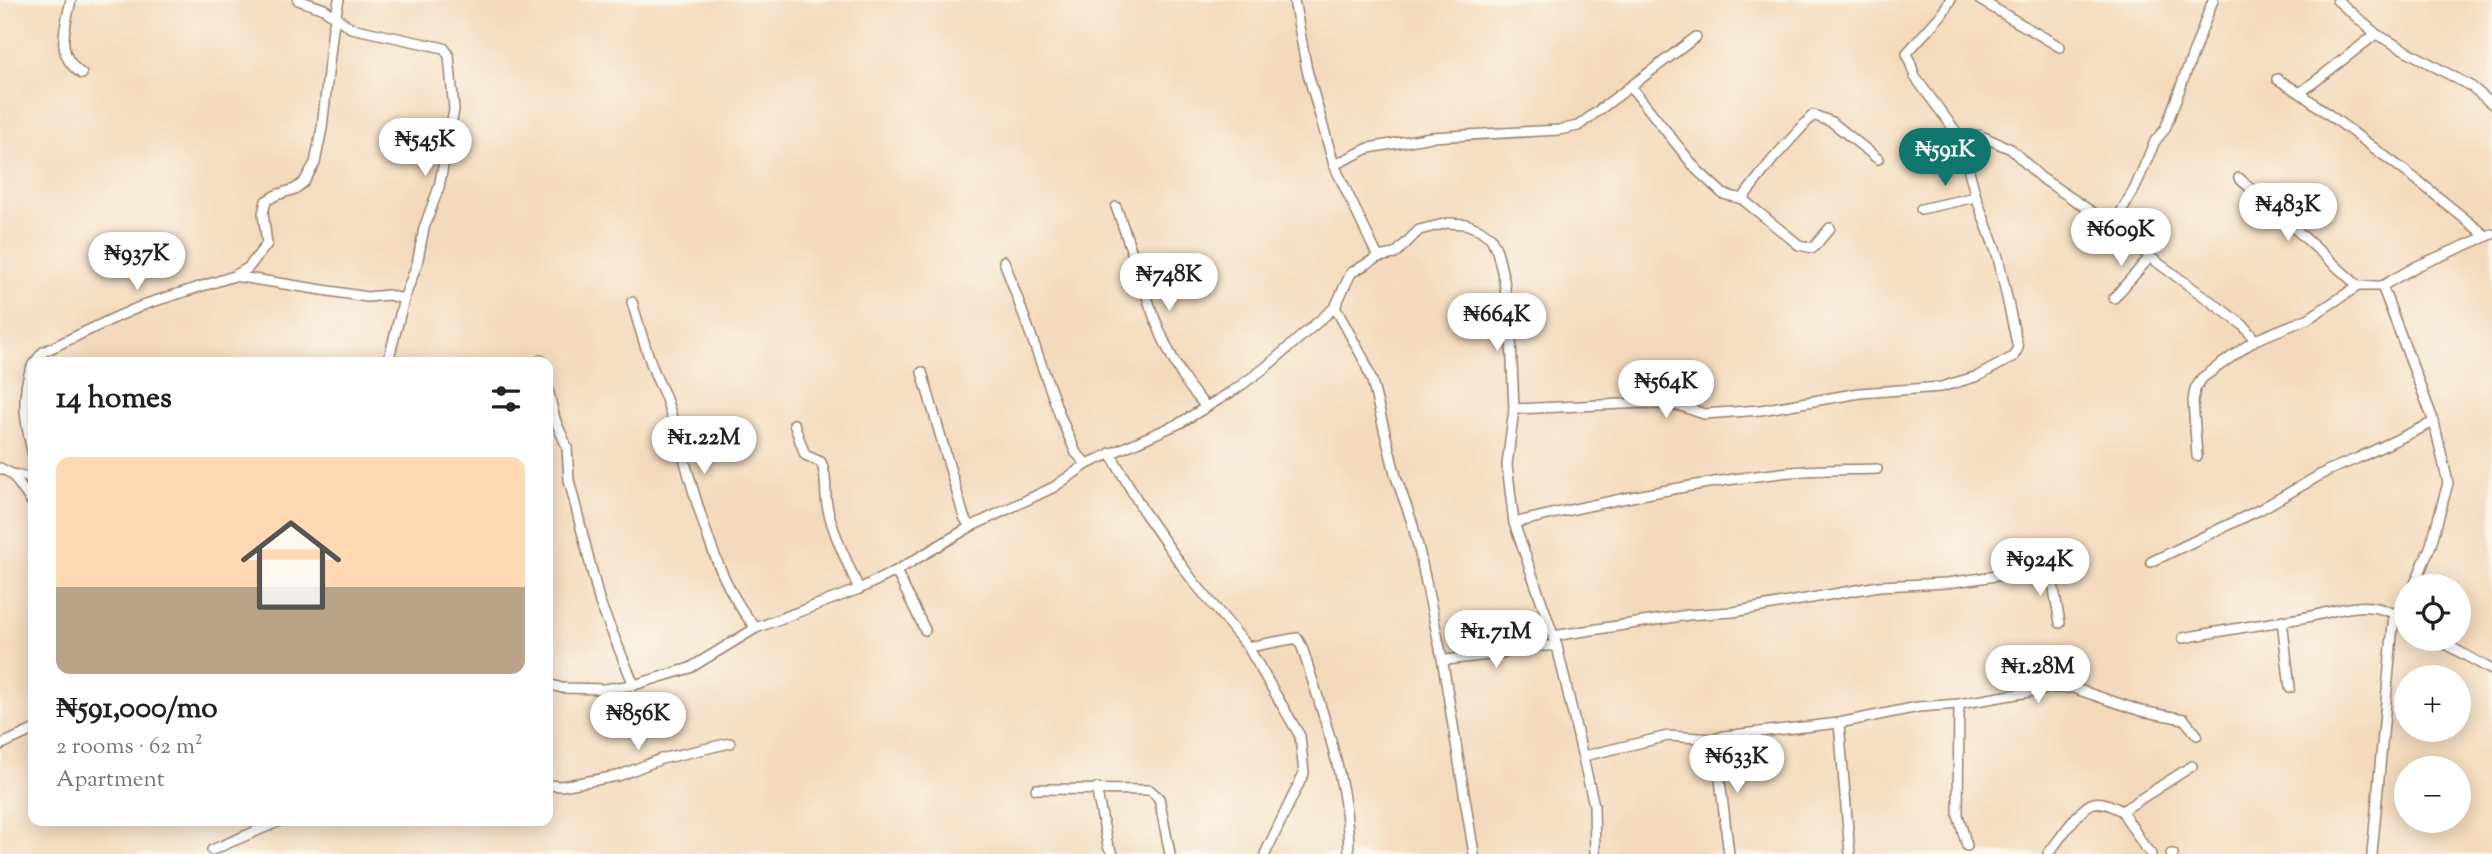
<!DOCTYPE html>
<html lang="en">
<head>
<meta charset="utf-8">
<style>
	body { margin:0; font-family:"Sorts Mill Goudy",serif; background:#f6f6f6; color:#202124; height:100vh; display:flex; flex-direction:column; font-size:26px; white-space:nowrap }
	* { box-sizing:border-box; margin:0 }
	p { font-size:23px; color:#757577 }
	.icon { flex:none; width:38px; height:38px; fill:none; stroke:currentColor; stroke-width:2; stroke-linecap:round; stroke-linejoin:round }
	.map { position:relative; flex:1; overflow:hidden }
	.panel { position:absolute; left:28px; top:357px; width:525px; height:469px; display:flex; flex-direction:column; background:#fff; border-radius:14px; box-shadow:0 4px 18px #0003 }
	.panel>* { flex:none }
	.fabs { position:absolute; left:2394px; top:574px; display:grid; gap:14px }
	.fabs a { display:grid; place-items:center; width:77px; height:77px; border-radius:50%; background:#fff; box-shadow:0 4px 18px #0003; font-size:35px }
	.price { position:absolute; translate:-50% -60px; padding:0 16px; border-radius:24px; background:#fff; color:#222; font-size:23px; line-height:46px; filter:drop-shadow(0 2px 4px #0008) }
	.price::after { content:''; position:absolute; left:50%; top:42px; width:21px; height:16px; margin-left:-10px; background:inherit; clip-path:polygon(0 0,100% 0,50% 100%) }
	.price.active { background:#0f766e; color:#fff }
	ul { padding:0; list-style:none }
	li { display:grid; align-content:center; gap:14px; height:371px; padding:0 28px }
	li+li { border-top:2px solid #e0e0e0 }
	li span { display:grid; place-items:center; height:217px; border-radius:14px; color:#555 }
	li>.icon { margin-inline-start:auto }
	span .icon { width:126px; height:126px; fill:#fffc; stroke-width:1 }
	li b { font-size:30px }
	h2 { display:flex; justify-content:space-between; align-items:center; height:84px; padding:0 28px; font-size:30px }
	.map>svg:first-child { display:block }
	.lines { fill:none; stroke-linecap:round; stroke-linejoin:round }
	.street-casing { stroke:#98826d; stroke-width:12 }
	.street { stroke:#fff; stroke-width:9 }
</style>
</head>
<body>
<div class="map">
<svg width="2492" height="854" viewBox="0 0 2492 854">
	<rect width="100%" height="100%" fill="#fbf7ec"/>
	<filter id="ink" filterUnits="userSpaceOnUse"><feTurbulence type="fractalNoise" baseFrequency=".0143" numOctaves="2"/><feDisplacementMap in="SourceGraphic" scale="14" xChannelSelector="R" yChannelSelector="G"/><feConvolveMatrix kernelMatrix="1 2 1 2 8 2 1 2 1" color-interpolation-filters="sRGB"/></filter>
	<filter id="wash" filterUnits="userSpaceOnUse"><feTurbulence type="fractalNoise" baseFrequency=".00686" numOctaves="4" result="noise"/><feDisplacementMap in="SourceGraphic" scale="28" xChannelSelector="R" yChannelSelector="G"/><feGaussianBlur stdDeviation="1.57" result="paint"/><feColorMatrix in="noise" values="0 0 0 0 0 0 0 0 0 0 0 0 0 0 0 0 0 1.4 0 .05"/><feComposite in="paint" operator="in"/></filter>
	<g filter="url(#wash)">
		<rect width="100%" height="100%" fill="#f4dabc"/>
	</g>
	<g filter="url(#ink)">
		<g class="lines">
			<g class="street-casing">
				<g id="street">
					<path d="M 71,0 C 65,29 54,55 82,74"/>
					<path d="M 1294,0 L 1307,70 L 1334,165 L 1378,257 L 1395,254 L 1419,230 L 1448,223 L 1466,224 L 1480,230 L 1491,238 L 1497,251 L 1504,280 L 1511,339 L 1514,409 L 1507,465 L 1514,523 L 1557,646 L 1594,805 L 1595,854"/>
					<path d="M 1980,0 L 2060,47"/>
					<path d="M 2337,0 L 2376,34 L 2472,87 L 2492,104"/>
					<path d="M 2277,79 L 2300,93 L 2417,180 L 2486,236"/>
					<path d="M 1631,87 L 1697,170 L 1723,194 L 1742,199 L 1773,159 L 1813,115 L 1832,122 L 1878,159"/>
					<path d="M 2300,93 L 2376,34"/>
					<path d="M 1960,137 L 1979,135 L 2011,149 L 2040,177 L 2113,226 L 2150,257 L 2243,325 L 2255,340"/>
					<path d="M 1334,165 L 1369,148 L 1431,137 L 1559,130 L 1578,126 L 1696,37"/>
					<path d="M 2239,178 L 2358,286"/>
					<path d="M 1742,199 L 1799,245 L 1813,248 L 1830,228"/>
					<path d="M 1116,207 C 1138,264 1151,325 1183,377 C 1189,388 1198,397 1206,407"/>
					<path d="M 1921,209 L 1976,197"/>
					<path d="M 2113,226 L 2135,188 L 2155,141 L 2165,129 L 2213,0"/>
					<path d="M 1004,261 L 1060,416 L 1076,453 L 1087,464"/>
					<path d="M 234,276 L 367,297 L 388,295 L 404,299 L 417,264 L 424,228 L 439,187 L 454,110 L 449,56 L 444,48 L 351,28 L 324,9 L 298,0"/>
					<path d="M 2382,286 L 2434,422 L 2448,483 L 2431,545 L 2414,586"/>
					<path d="M 2114,298 L 2150,257"/>
					<path d="M 632,302 C 639,326 646,351 655,374 C 658,382 663,390 666,399 C 690,467 707,573 756,628"/>
					<path d="M 1335,307 L 1364,360 L 1372,381 L 1396,477 L 1412,522 L 1420,554 L 1442,658 L 1474,854"/>
					<path d="M 541,360 L 541,362"/>
					<path d="M 35,362 L 43,352 L 112,319 L 146,304 L 234,276 L 248,268 L 267,244 L 263,213 L 266,201 L 276,195 L 295,189 L 304,182 L 315,163 L 322,128 L 333,28 L 339,0"/>
					<path d="M 388,362 L 404,299"/>
					<path d="M 33,364 C 19,393 26,426 33,456"/>
					<path d="M 922,372 L 964,517 L 970,527"/>
					<path d="M 548,389 L 555,419 L 567,447 L 569,480 L 600,603 L 634,685"/>
					<path d="M 1514,409 L 1644,403 L 1681,406 L 1704,414 L 1761,410 L 1860,393 L 1941,387 L 1978,376 L 2013,357 L 2018,348 L 1998,257 L 1976,197 L 1960,137 L 1915,77 L 1907,53 L 1942,14 L 1950,0"/>
					<path d="M 794,424 L 805,455 L 821,462 C 828,478 824,489 827,505 C 832,532 848,564 859,589"/>
					<path d="M 1110,453 L 1144,512 L 1170,549 L 1193,581 L 1248,647 L 1300,736 L 1304,773 L 1265,854"/>
					<path d="M 2197,456 L 2193,401 L 2195,389 L 2202,378 L 2255,340 L 2309,318 L 2358,286 L 2382,286 L 2417,266 L 2492,234"/>
					<path d="M 0,468 L 12,474 L 33,478"/>
					<path d="M 12,474 L 33,504"/>
					<path d="M 1514,523 C 1601,502 1691,483 1781,473 C 1813,469 1845,470 1877,469"/>
					<path d="M 2151,562 L 2261,509 L 2327,471 L 2358,458 L 2434,422"/>
					<path d="M 2050,567 L 2060,623"/>
					<path d="M 896,571 L 925,630"/>
					<path d="M 2394,614 L 2406,606"/>
					<path d="M 2282,620 L 2290,688"/>
					<path d="M 1553,636 L 1688,615 L 1733,612 L 1879,586 L 1947,583 L 2067,566"/>
					<path d="M 2183,638 C 2221,631 2258,625 2296,619 C 2337,613 2367,593 2406,621"/>
					<path d="M 2436,639 L 2492,670"/>
					<path d="M 1248,647 L 1297,638 L 1302,647 C 1323,716 1349,782 1349,854"/>
					<path d="M 1442,658 L 1446,660 L 1497,654 L 1533,646 L 1557,646"/>
					<path d="M 548,684 L 562,688 L 604,689 L 634,685 L 690,668 L 756,628 L 859,589 L 896,571 L 970,527 L 1054,487 L 1087,464 L 1180,423 L 1236,389 L 1266,367 L 1335,307 L 1351,273 L 1378,257"/>
					<path d="M 1959,704 L 1958,815 L 1967,846"/>
					<path d="M 1839,723 L 1850,854"/>
					<path d="M 1715,739 L 1729,854"/>
					<path d="M 0,745 L 33,730"/>
					<path d="M 1584,756 L 1668,736 L 1715,739 L 1724,736 L 1839,723 L 1918,707 L 1959,704 L 2052,688 L 2073,688 L 2141,711 L 2184,719 L 2197,735"/>
					<path d="M 548,785 L 561,786 L 618,776 L 661,759 L 730,743"/>
					<path d="M 1096,788 L 1108,846 L 1113,854"/>
					<path d="M 1036,789 L 1150,790 L 1159,798 L 1170,854"/>
					<path d="M 2122,811 L 2144,846 L 2151,854"/>
					<path d="M 212,850 L 280,821"/>
					<path d="M 2048,854 C 2058,842 2081,805 2094,803 C 2104,801 2114,807 2122,811 L 2192,766"/>
					<path d="M 2171,854 L 2173,854"/>
					<path d="M 2372,854 L 2394,614"/>
				</g>
			</g>
			<use href="#street" class="street"/>
		</g>
	</g>
</svg>
<div class="fabs">
<a><svg class="icon" aria-label="locate" viewBox="0 0 24 24"><circle cx="12" cy="12" r="6"/><path d="M12 2v4M12 18v4M2 12h4M18 12h4"/></svg></a>
<a>+</a>
<a>−</a>
</div>
<b class="price" style="left:425px;top:178px">₦545K</b>
<b class="price active" style="left:1945px;top:188px">₦591K</b>
<b class="price" style="left:2288px;top:243px">₦483K</b>
<b class="price" style="left:2121px;top:268px">₦609K</b>
<b class="price" style="left:137px;top:292px">₦937K</b>
<b class="price" style="left:1169px;top:313px">₦748K</b>
<b class="price" style="left:1497px;top:353px">₦664K</b>
<b class="price" style="left:1666px;top:420px">₦564K</b>
<b class="price" style="left:704px;top:476px">₦1.22M</b>
<b class="price" style="left:2040px;top:598px">₦924K</b>
<b class="price" style="left:1496px;top:670px">₦1.71M</b>
<b class="price" style="left:2038px;top:705px">₦1.28M</b>
<b class="price" style="left:638px;top:752px">₦856K</b>
<b class="price" style="left:1737px;top:795px">₦633K</b>
<section class="panel">
<h2>14 homes<svg class="icon" aria-label="filters" viewBox="0 0 24 24"><path d="M4 7h16M4 17h16"/><circle cx="9" cy="7" r="2"/><circle cx="15" cy="17" r="2"/></svg></h2>
<ul>
<li><span style="background:linear-gradient(#ffd9b3 60%,#b9a48a 0)"><svg class="icon" aria-label="home" viewBox="0 0 24 24"><path d="M3 11l9-7 9 7M6 9v11h12V9"/></svg></span><div><b>₦591,000/mo</b><p>2 rooms · 62 m²</p><p>Apartment</p></div></li>
</ul>
</section>
</div>
</body>
</html>
